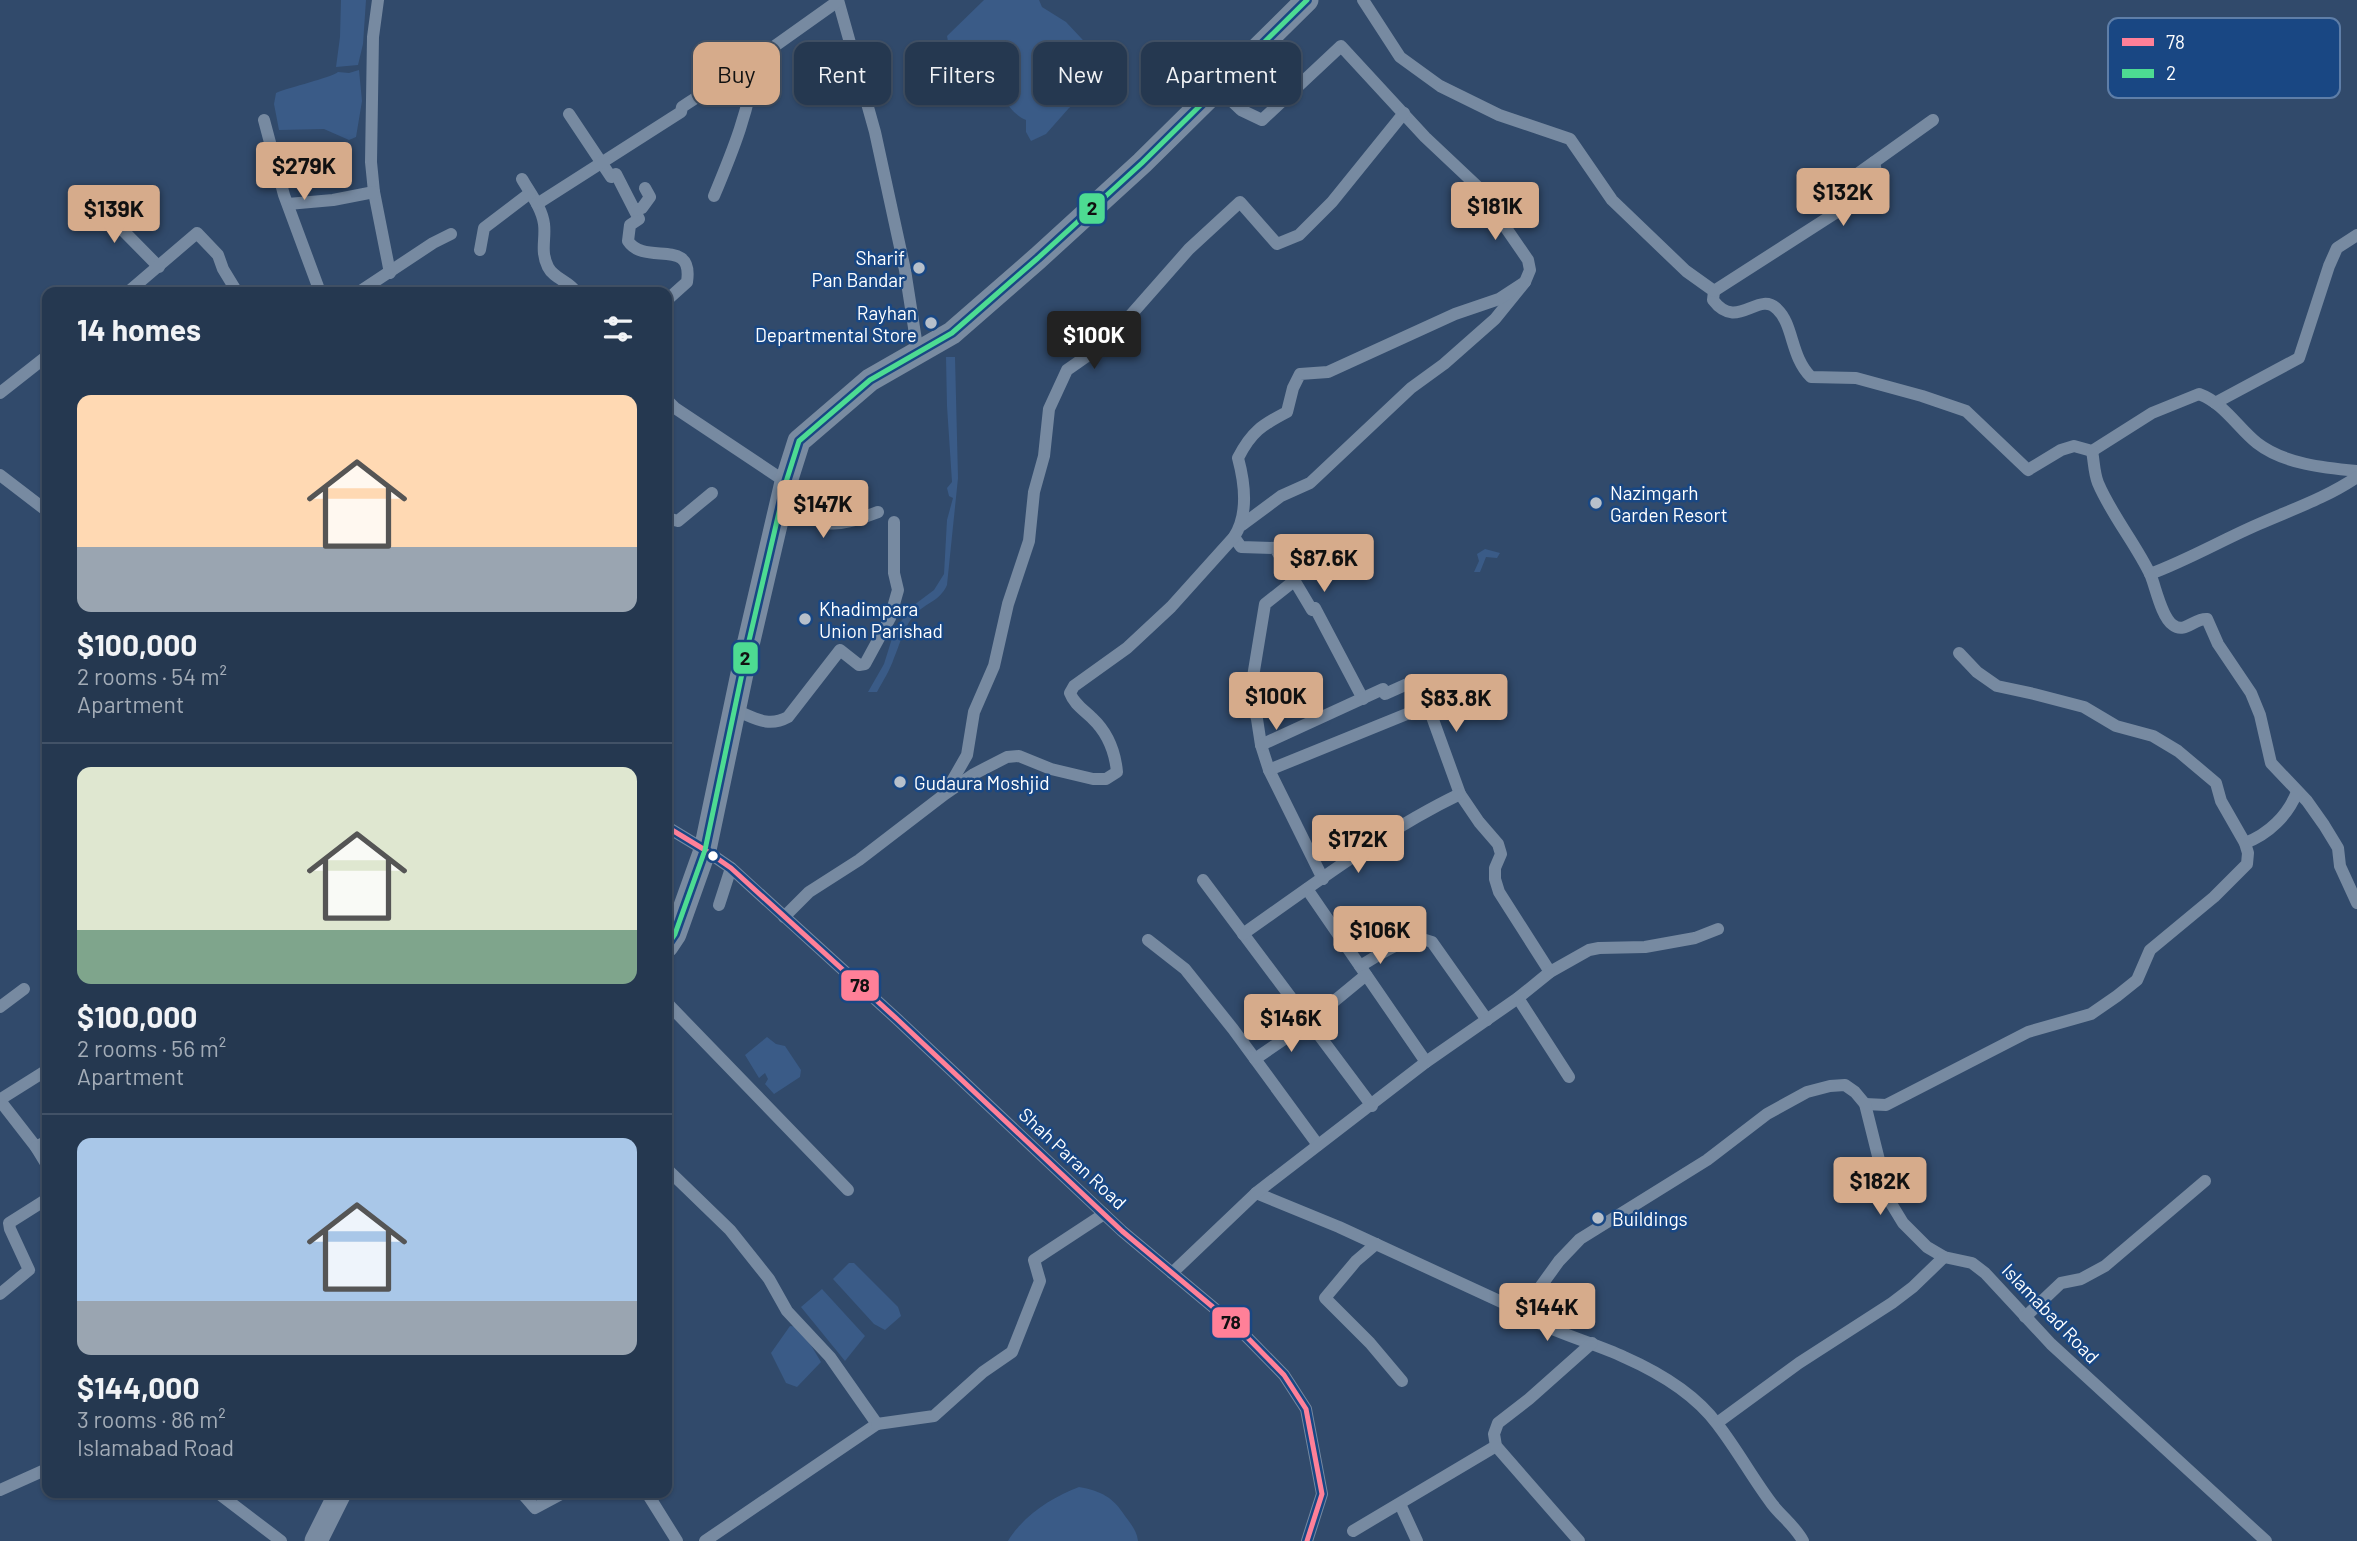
<!DOCTYPE html>
<html lang="en">
<head>
<meta charset="utf-8">
<style>
	body { margin:0; font-family:Barlow,sans-serif; background:#31435a; color:#f1f3f6; height:100vh; display:flex; flex-direction:column; font-size:26px; white-space:nowrap }
	* { box-sizing:border-box; margin:0 }
	p { font-size:23px; color:#a3acb7 }
	.icon { flex:none; width:38px; height:38px; fill:none; stroke:currentColor; stroke-width:2; stroke-linecap:round; stroke-linejoin:round }
	.map { position:relative; flex:1; overflow:hidden }
	.panel { position:absolute; left:42px; top:287px; width:630px; height:1211px; display:flex; flex-direction:column; background:#253850; border-radius:14px; box-shadow:0 2px 5px #0004,0 0 0 2px #425267 }
	.panel>* { flex:none }
	.guide { position:absolute; left:693px; top:42px; width:665px; height:63px; display:flex; gap:14px }
	.price { position:absolute; translate:-50% -60px; padding:0 16px; border-radius:7px; background:#d6ab8b; color:#111; font-size:23px; line-height:46px; filter:drop-shadow(0 2px 4px #0008) }
	.price::after { content:''; position:absolute; left:50%; top:42px; width:21px; height:16px; margin-left:-10px; background:inherit; clip-path:polygon(0 0,100% 0,50% 100%) }
	.price.active { background:#222; color:#fff }
	ul { padding:0; list-style:none }
	li { display:grid; align-content:center; gap:14px; height:371px; padding:0 35px }
	li+li { border-top:2px solid #425267 }
	li span { display:grid; place-items:center; height:217px; border-radius:14px; color:#555 }
	li>.icon { margin-inline-start:auto }
	span .icon { width:126px; height:126px; fill:#fffc; stroke-width:1 }
	li b { font-size:30px }
	h2 { display:flex; justify-content:space-between; align-items:center; height:84px; padding:0 35px; font-size:30px }
	.chip { padding:0 24px; border-radius:14px; background:#253850; box-shadow:0 2px 5px #0004,0 0 0 2px #425267; font-size:24px; line-height:63px }
	.chip.active { background:#d6ab8b; color:#111 }
	.map>svg:first-child { display:block }
	.water { fill:#3a5b87 }
	.lines { fill:none; stroke-linecap:round; stroke-linejoin:round }
	.street { stroke:#778aa1; stroke-width:12 }
	.highway { stroke:#798ba1; stroke-width:23 }
	.bus-1-casing { stroke:#194783; stroke-width:10 }
	.bus-2-casing { stroke:#194783; stroke-width:10 }
	.bus-1 { stroke:#ff8098; stroke-width:5 }
	.bus-2 { stroke:#4ddb92; stroke-width:5 }
	.poi-dot { fill:#b7c0cb; stroke:#194783; stroke-width:2.5 }
	.bus-dot { fill:#fff; stroke:#194783; stroke-width:2.5 }
	.labels { text-anchor:middle; dominant-baseline:central; stroke-width:5; stroke-linejoin:round; paint-order:stroke }
	.poi-label { font-size:19px; fill:#fff; stroke:#194783; text-anchor:start }
	.street-label { font-size:19px; fill:#fff; stroke:#194783 }
	.key { fill:#194783; stroke:#5e7ea8; stroke-width:2 }
	.key-label { font-size:19px; fill:#fff }
	.line-badge { stroke:#194783; stroke-width:2.5 }
	.pale-badge-label { font-size:19px; text-anchor:middle; font-weight:bold; fill:#111 }
</style>
</head>
<body>
<div class="map">
<svg width="2357" height="1541" viewBox="0 0 2357 1541">
	<rect width="100%" height="100%" fill="#314a6b"/>
	<g class="water">
		<path d="M 341,0 L 366,0 L 363,44 L 358,65 L 336,67 L 340,37 Z"/>
		<path d="M 984,0 L 1039,0 L 1042,7 L 1066,22 L 1112,71 L 1098,80 L 1094,89 L 1069,108 L 1046,134 L 1031,141 L 1026,132 L 1026,120 C 1007,112 1006,93 985,87 C 982,79 960,62 951,58 L 947,36 Z"/>
		<path d="M 359,70 L 362,101 L 356,137 L 349,140 L 324,129 L 279,130 L 274,104 L 276,93 C 290,87 330,78 338,72 L 349,73 Z"/>
		<path d="M 946,357 L 955,357 L 958,478 L 947,585 C 939,603 924,602 912,618 C 903,630 900,644 894,658 C 890,670 883,681 877,692 L 868,692 L 884,664 L 894,632 L 910,608 L 934,590 L 944,574 L 947,520 L 953,498 L 949,496 L 947,488 L 952,482 L 947,406 Z"/>
		<path d="M 1485,549 L 1500,553 L 1497,558 L 1486,557 L 1480,572 L 1474,572 L 1479,561 L 1477,554 Z"/>
		<path d="M 767,1037 L 776,1044 L 785,1046 L 801,1070 L 800,1077 L 774,1094 L 765,1084 L 768,1079 L 765,1073 L 759,1078 L 745,1055 Z"/>
		<path d="M 849,1263 L 854,1263 L 898,1307 L 901,1316 L 885,1330 L 874,1324 L 833,1279 Z"/>
		<path d="M 822,1289 L 865,1336 L 845,1361 L 801,1307 Z"/>
		<path d="M 790,1326 L 800,1327 L 821,1362 L 797,1387 L 786,1383 L 771,1353 Z"/>
		<path d="M 1079,1487 C 1101,1491 1113,1497 1125,1516 C 1131,1524 1137,1531 1138,1541 L 1008,1541 C 1023,1516 1052,1497 1079,1487 Z"/>
	</g>
	<g class="lines">
		<g class="street">
			<path d="M 378,0 L 373,37 L 371,162 L 374,192 L 390,273"/>
			<path d="M 838,0 L 875,132 L 905,270 L 918,353"/>
			<path d="M 1363,0 L 1400,57 L 1440,86 L 1499,115 L 1570,139 L 1612,200 L 1686,271 L 1714,291 L 1713,300 C 1737,332 1758,290 1777,309 C 1794,325 1790,356 1811,377 L 1856,378 L 1922,396 L 1966,411 L 2028,470 L 2061,450 L 2074,446 L 2092,451 L 2152,413 L 2199,394 C 2224,403 2238,428 2257,443 C 2284,464 2325,468 2357,471"/>
			<path d="M 1218,88 L 1241,110 L 1262,120 L 1341,46 L 1425,137 L 1477,186 L 1528,260 L 1530,270 L 1525,282 L 1495,319 L 1444,364 L 1411,388 L 1310,483 L 1281,496 L 1242,525"/>
			<path d="M 569,114 L 611,177 L 616,174 L 639,219 L 630,225 L 628,241 C 645,267 694,236 687,282 L 667,300"/>
			<path d="M 264,120 L 284,195 L 320,292"/>
			<path d="M 1874,162 L 1878,181"/>
			<path d="M 522,179 C 530,193 542,208 544,224 C 546,239 540,251 548,267 C 554,279 569,281 576,292"/>
			<path d="M 714,196 C 732,153 751,107 755,60 L 838,1"/>
			<path d="M 92,199 L 159,267"/>
			<path d="M 288,204 L 333,200 L 374,192"/>
			<path d="M 537,204 L 670,119 L 681,112 L 682,107 L 688,103 L 755,60"/>
			<path d="M 635,210 L 642,208 L 650,197 L 645,188"/>
			<path d="M 480,250 L 484,228 L 530,193"/>
			<path d="M 1714,291 L 1837,212 C 1850,197 1845,189 1856,175 L 1933,120"/>
			<path d="M 128,292 L 197,233 L 218,255 L 223,269 L 237,292"/>
			<path d="M 359,292 L 433,243 L 451,234"/>
			<path d="M 0,393 L 47,356"/>
			<path d="M 667,400 L 675,408 L 786,482"/>
			<path d="M 2215,403 L 2299,358 L 2329,266 L 2337,248 L 2357,235"/>
			<path d="M 2092,451 C 2094,461 2094,473 2098,483 C 2112,516 2136,544 2151,576 C 2156,589 2162,618 2173,625 C 2185,634 2194,618 2207,619 L 2218,644 L 2251,693 L 2260,715 L 2271,763 L 2307,801 L 2324,825 L 2338,848 L 2340,866 L 2357,903"/>
			<path d="M 0,475 L 47,511"/>
			<path d="M 783,495 C 820,530 832,529 878,512"/>
			<path d="M 667,518 L 678,521 L 712,493"/>
			<path d="M 1234,537 L 1241,547 L 1275,548 L 1312,610 L 1315,608 L 1363,699"/>
			<path d="M 2150,574 C 2188,560 2222,540 2259,524 C 2293,509 2326,498 2357,477"/>
			<path d="M 1294,581 L 1265,604 L 1250,695 L 1257,719 L 1261,745 L 1269,770 L 1323,879"/>
			<path d="M 735,710 C 755,718 768,728 788,717 L 840,650 L 859,665 L 865,664 L 890,618 L 898,590 L 894,573 L 894,522"/>
			<path d="M 1261,745 L 1383,689 L 1385,694 L 1414,681 L 1419,681 L 1460,794 L 1479,822 L 1498,844 L 1501,854 L 1495,868 L 1495,879 L 1499,892 L 1550,972"/>
			<path d="M 1269,770 L 1429,705 L 1446,700"/>
			<path d="M 947,790 L 967,755 L 974,712 L 994,666 L 1008,604 L 1029,541 L 1034,492 L 1044,456 L 1049,409 L 1067,370 L 1107,342 L 1189,249 L 1240,202 L 1277,244 L 1299,235 L 1332,202 L 1404,113"/>
			<path d="M 667,827 L 705,850 L 731,868 L 898,1020 L 1122,1231 L 1238,1328 L 1284,1375 L 1306,1409 L 1322,1494 L 1307,1541"/>
			<path d="M 2245,843 C 2269,834 2288,815 2297,792"/>
			<path d="M 1203,880 L 1372,1106"/>
			<path d="M 1307,889 L 1426,1062"/>
			<path d="M 719,905 L 731,868"/>
			<path d="M 784,917 L 809,892 L 859,860 L 945,794 L 974,774 L 1007,757 L 1019,756 L 1051,769 L 1093,779 L 1106,779 L 1117,772 C 1115,751 1108,733 1092,718 C 1084,710 1074,704 1070,693 L 1074,686 L 1127,648 L 1171,607 L 1234,537 C 1249,514 1245,484 1238,458 C 1251,432 1262,425 1287,412 L 1293,388 L 1300,374 L 1328,372 L 1455,314 L 1499,299 L 1525,282"/>
			<path d="M 1243,934 C 1313,885 1383,831 1460,794"/>
			<path d="M 1148,940 L 1185,969 L 1233,1029 L 1318,1145"/>
			<path d="M 1360,966 C 1380,955 1408,932 1432,942 L 1487,1020"/>
			<path d="M 1518,998 L 1569,1077"/>
			<path d="M 667,1003 L 848,1190"/>
			<path d="M 0,1007 L 24,989"/>
			<path d="M 1255,1059 L 1309,1022 L 1366,975"/>
			<path d="M 47,1070 L 4,1097 L 1,1102 L 36,1147 L 47,1141"/>
			<path d="M 1865,1104 L 1886,1105 L 2028,1032 L 2091,1014 L 2117,996 L 2137,980 L 2150,950 L 2214,897 L 2247,864 L 2248,853 L 2245,843 L 2221,801 L 2216,783 L 2178,751 L 2153,736 L 2116,726 L 2084,707 L 2034,694 L 1997,686 L 1977,672 L 1959,653"/>
			<path d="M 36,1147 L 47,1165"/>
			<path d="M 667,1169 L 730,1230 L 769,1279 L 787,1311 L 830,1357 L 877,1424 L 705,1541"/>
			<path d="M 1256,1193 L 1339,1227 L 1508,1305 C 1536,1328 1590,1341 1624,1357 C 1658,1372 1696,1395 1718,1425 C 1738,1451 1753,1479 1772,1504 C 1782,1517 1795,1526 1803,1541"/>
			<path d="M 1376,1244 L 1356,1261 L 1325,1298 L 1370,1343 L 1402,1381"/>
			<path d="M 1172,1273 L 1256,1193 L 1426,1062 L 1518,998 L 1550,972 L 1589,950 L 1599,948 L 1645,947 L 1695,938 L 1718,929"/>
			<path d="M 0,1294 L 29,1270 L 10,1229 L 9,1223 L 47,1199"/>
			<path d="M 1520,1315 L 1559,1261 L 1580,1239 L 1707,1160 L 1767,1114 L 1807,1092 L 1830,1086 L 1845,1085 L 1855,1092 L 1865,1104 L 1889,1200 L 1903,1223 L 1927,1247 L 1944,1257 L 1972,1263 L 1985,1273 L 2051,1344 L 2266,1541"/>
			<path d="M 2025,1317 L 2061,1283 L 2081,1279 L 2105,1266 L 2205,1181"/>
			<path d="M 1717,1423 L 1799,1363 L 1892,1303 L 1913,1287 L 1944,1257"/>
			<path d="M 877,1424 L 934,1416 L 983,1372 L 1012,1352 L 1040,1281 L 1034,1260 L 1104,1214"/>
			<path d="M 0,1490 L 47,1469"/>
			<path d="M 218,1493 L 281,1541"/>
			<path d="M 522,1493 L 535,1508 L 563,1493"/>
			<path d="M 647,1493 L 677,1541"/>
			<path d="M 1400,1504 L 1417,1541"/>
			<path d="M 1353,1531 L 1496,1446"/>
			<path d="M 1579,1541 L 1496,1446 L 1494,1434 L 1498,1423 L 1529,1399 L 1592,1343"/>
		</g>
		<g class="highway">
			<path d="M 667,946 L 675,934 L 705,850 L 748,645 L 786,482 L 799,441 L 870,380 L 952,333 L 1038,258 L 1142,163 L 1307,0"/>
			<path d="M 316,1541 L 340,1493"/>
		</g>
		<g class="bus-1-casing">
			<path id="bus-1" d="M 667,827 L 705,850 L 731,868 L 898,1020 L 1122,1231 L 1238,1328 L 1284,1375 L 1306,1409 L 1322,1494 L 1307,1541"/>
		</g>
		<g class="bus-2-casing">
			<path id="bus-2" d="M 667,946 L 675,934 L 705,850 L 748,645 L 786,482 L 799,441 L 870,380 L 952,333 L 1038,258 L 1142,163 L 1307,0"/>
		</g>
		<use href="#bus-1" class="bus-1"/>
		<use href="#bus-2" class="bus-2"/>
	</g>
	<g class="poi-dot">
		<circle cx="919" cy="268" r="7"/>
		<circle cx="931" cy="323" r="7"/>
		<circle cx="1596" cy="503" r="7"/>
		<circle cx="805" cy="619" r="7"/>
		<circle cx="900" cy="782" r="7"/>
		<circle cx="1598" cy="1218" r="7"/>
	</g>
	<circle class="bus-dot" cx="713" cy="856" r="6"/>
	<g class="labels">
		<g class="poi-label">
			<text x="905" y="257" text-anchor="end">Sharif<tspan x="905" dy="22">Pan Bandar</tspan></text>
			<text x="917" y="312" text-anchor="end">Rayhan<tspan x="917" dy="22">Departmental Store</tspan></text>
			<text x="1610" y="492">Nazimgarh<tspan x="1610" dy="22">Garden Resort</tspan></text>
			<text x="819" y="608">Khadimpara<tspan x="819" dy="22">Union Parishad</tspan></text>
			<text x="914" y="782">Gudaura Moshjid</text>
			<text x="1612" y="1218">Buildings</text>
		</g>
		<g class="street-label">
			<text transform="translate(1073 1158) rotate(43)">Shah Paran Road</text>
			<text transform="translate(2051 1313) rotate(46)">Islamabad Road</text>
		</g>
	</g>
	<rect x="2108" y="18" width="232" height="80" rx="10" class="key"/>
	<rect x="2122" y="38" width="32" height="8" fill="#ff8098"/>
	<rect x="2122" y="69" width="32" height="9" fill="#4ddb92"/>
	<g class="key-label">
		<text x="2166" y="49">78</text>
		<text x="2166" y="80">2</text>
	</g>
	<g class="line-badge">
		<rect x="1078" y="192" width="28" height="33" rx="7" fill="#4ddb92"/>
		<rect x="732" y="641" width="27" height="34" rx="7" fill="#4ddb92"/>
		<rect x="840" y="969" width="40" height="33" rx="7" fill="#ff8098"/>
		<rect x="1211" y="1306" width="40" height="33" rx="7" fill="#ff8098"/>
	</g>
	<g class="pale-badge-label">
		<text x="1092" y="215">2</text>
		<text x="745" y="665">2</text>
		<text x="860" y="992">78</text>
		<text x="1231" y="1329">78</text>
	</g>
</svg>
<b class="price" style="left:304px;top:202px">$279K</b>
<b class="price" style="left:1843px;top:228px">$132K</b>
<b class="price" style="left:1495px;top:242px">$181K</b>
<b class="price" style="left:114px;top:245px">$139K</b>
<b class="price active" style="left:1094px;top:371px">$100K</b>
<b class="price" style="left:823px;top:540px">$147K</b>
<b class="price" style="left:1324px;top:594px">$87.6K</b>
<b class="price" style="left:1276px;top:732px">$100K</b>
<b class="price" style="left:1456px;top:734px">$83.8K</b>
<b class="price" style="left:1358px;top:875px">$172K</b>
<b class="price" style="left:1380px;top:966px">$106K</b>
<b class="price" style="left:1291px;top:1054px">$146K</b>
<b class="price" style="left:1880px;top:1217px">$182K</b>
<b class="price" style="left:1547px;top:1343px">$144K</b>
<div class="guide">
<a class="chip active">Buy</a>
<a class="chip">Rent</a>
<a class="chip">Filters</a>
<a class="chip">New</a>
<a class="chip">Apartment</a>
</div>
<section class="panel">
<h2>14 homes<svg class="icon" aria-label="filters" viewBox="0 0 24 24"><path d="M4 7h16M4 17h16"/><circle cx="9" cy="7" r="2"/><circle cx="15" cy="17" r="2"/></svg></h2>
<ul>
<li><span style="background:linear-gradient(#ffd9b3 70%,#9aa5b1 0)"><svg class="icon" aria-label="home" viewBox="0 0 24 24"><path d="M3 11l9-7 9 7M6 9v11h12V9"/></svg></span><div><b>$100,000</b><p>2 rooms · 54 m²</p><p>Apartment</p></div></li>
<li><span style="background:linear-gradient(#dfe7d0 75%,#7fa58c 0)"><svg class="icon" aria-label="home" viewBox="0 0 24 24"><path d="M3 11l9-7 9 7M6 9v11h12V9"/></svg></span><div><b>$100,000</b><p>2 rooms · 56 m²</p><p>Apartment</p></div></li>
<li><span style="background:linear-gradient(#a9c7e8 75%,#9aa5b1 0)"><svg class="icon" aria-label="home" viewBox="0 0 24 24"><path d="M3 11l9-7 9 7M6 9v11h12V9"/></svg></span><div><b>$144,000</b><p>3 rooms · 86 m²</p><p>Islamabad Road</p></div></li>
</ul>
</section>
</div>
</body>
</html>
